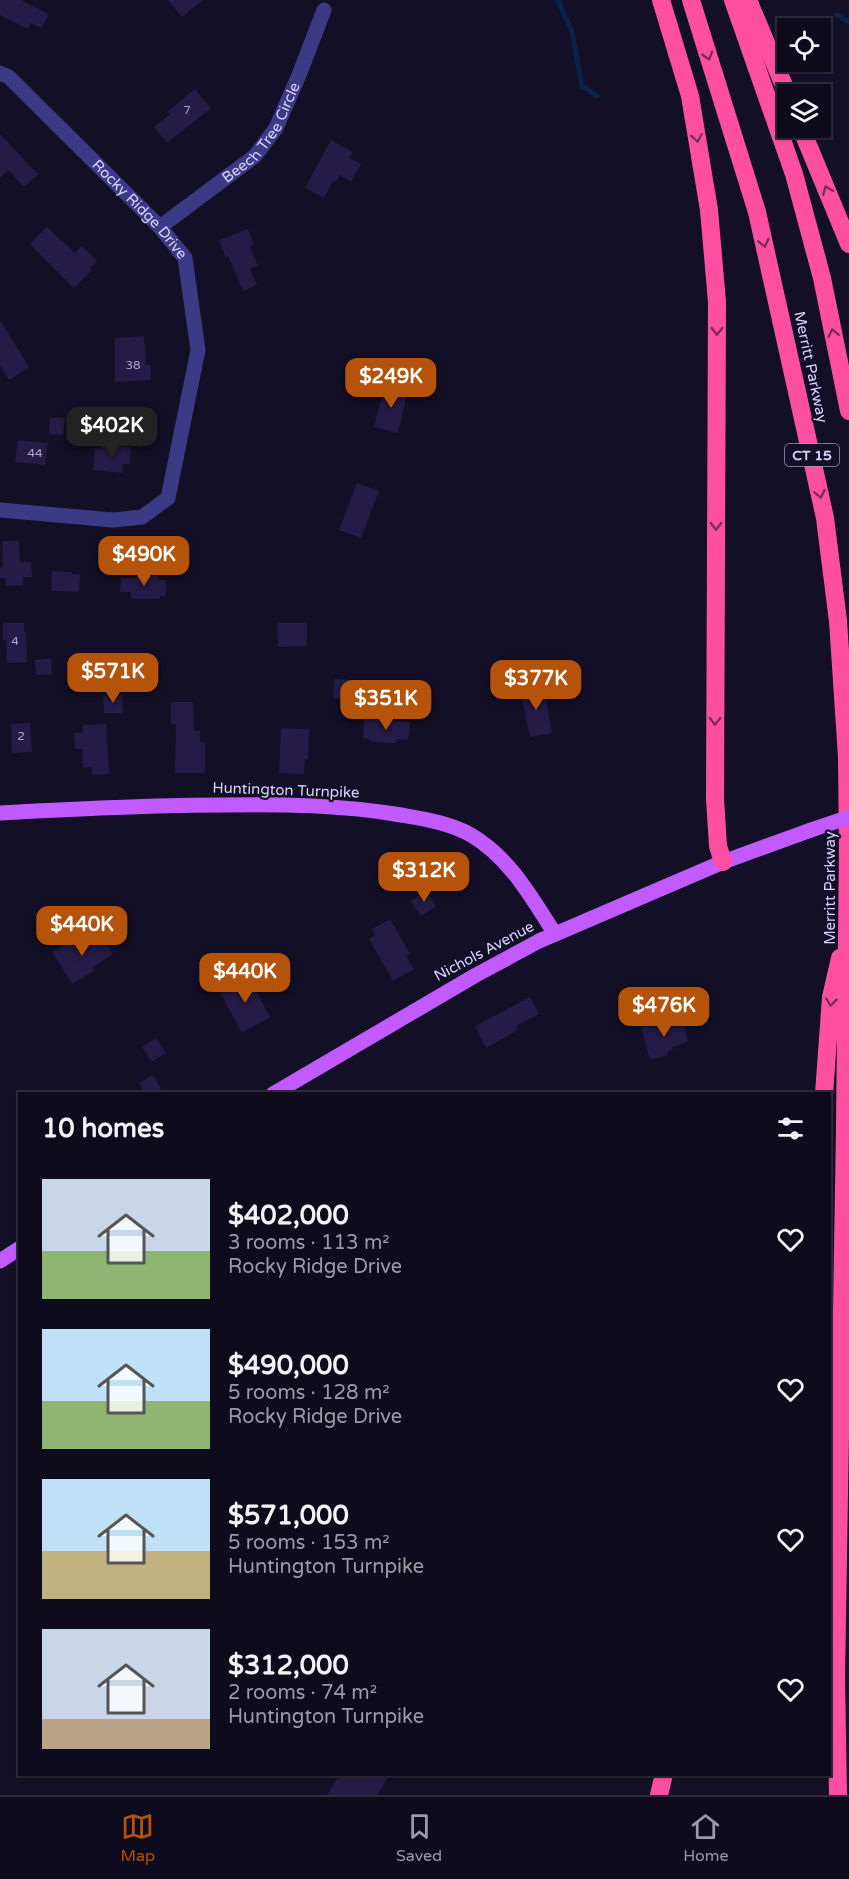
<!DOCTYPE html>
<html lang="en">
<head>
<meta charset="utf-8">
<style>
	body { margin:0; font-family:"Varela Round",sans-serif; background:#1c1929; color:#f1f3f6; height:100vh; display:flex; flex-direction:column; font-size:22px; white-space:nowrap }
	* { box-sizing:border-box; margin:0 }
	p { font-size:20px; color:#9b9ba3 }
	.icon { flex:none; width:33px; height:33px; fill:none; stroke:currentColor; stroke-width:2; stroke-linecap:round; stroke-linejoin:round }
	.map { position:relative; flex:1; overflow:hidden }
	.panel { position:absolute; left:18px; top:1092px; width:813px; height:684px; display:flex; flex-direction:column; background:#0e0b1c; border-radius:0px; box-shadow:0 2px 4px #0004,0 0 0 2px #2e2b3b }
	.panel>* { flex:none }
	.fabs { position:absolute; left:777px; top:18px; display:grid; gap:12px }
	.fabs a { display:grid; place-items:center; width:54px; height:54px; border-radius:0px; background:#0e0b1c; box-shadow:0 2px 4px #0004,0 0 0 2px #2e2b3b; font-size:30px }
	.price { position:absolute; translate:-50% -51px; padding:0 14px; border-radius:12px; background:#b45309; color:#fff; font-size:20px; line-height:39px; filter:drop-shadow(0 2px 3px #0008) }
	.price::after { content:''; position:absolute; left:50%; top:36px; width:18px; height:14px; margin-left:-9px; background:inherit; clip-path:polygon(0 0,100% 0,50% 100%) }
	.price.selected { background:#222; color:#fff }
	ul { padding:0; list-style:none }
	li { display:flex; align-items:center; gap:18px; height:150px; padding:0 24px }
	li span { display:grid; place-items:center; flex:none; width:168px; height:120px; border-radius:0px; color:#555 }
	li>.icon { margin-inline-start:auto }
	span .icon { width:72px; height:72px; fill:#fffc; stroke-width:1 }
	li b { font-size:26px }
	h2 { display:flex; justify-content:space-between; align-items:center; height:72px; padding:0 24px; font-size:26px }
	.tab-bar { display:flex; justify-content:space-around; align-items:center; height:84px; border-top:2px solid #2e2b3b; background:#0e0b1c; font-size:16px; color:#9b9ba3 }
	.tab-bar a { display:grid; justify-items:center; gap:3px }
	.tab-bar .selected { color:#b45309 }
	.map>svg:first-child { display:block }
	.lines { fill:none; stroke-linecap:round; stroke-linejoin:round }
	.stream { stroke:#0c2248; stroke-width:5 }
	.building { fill:#241b47 }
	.minor { stroke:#3d3a85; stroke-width:15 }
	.major { stroke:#c25bff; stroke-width:15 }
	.highway { stroke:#ff4fa3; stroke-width:18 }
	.major-bridge { stroke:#c25bff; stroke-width:15 }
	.oneway { stroke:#7d2c5e }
	.labels { text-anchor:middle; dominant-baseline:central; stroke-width:4.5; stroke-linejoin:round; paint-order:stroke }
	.number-label { font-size:12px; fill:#aca6d1 }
	.shield { fill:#130f26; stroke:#9e99be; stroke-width:1.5 }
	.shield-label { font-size:14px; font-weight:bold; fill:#d9d4ff }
	.street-label { font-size:15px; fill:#d9d4ff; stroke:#130f26 }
</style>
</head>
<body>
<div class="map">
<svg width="849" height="1795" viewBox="0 0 849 1795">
	<rect width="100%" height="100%" fill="#130f26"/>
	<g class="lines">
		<g class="stream">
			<path d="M 558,0 L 572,32 L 582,86 L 597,96"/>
			<path d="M 837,15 L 849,22"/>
		</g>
	</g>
	<g class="building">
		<path d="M 0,0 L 21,0 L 49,14 L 41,28 L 31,23 L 28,29 L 0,15 Z"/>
		<path d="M 168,0 L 203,0 L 182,17 Z"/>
		<path d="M 195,89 L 211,108 L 167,143 L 154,127 L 170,114 L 167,112 Z"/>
		<path d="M 0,134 L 38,174 L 24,187 L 8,170 L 0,178 Z"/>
		<path d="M 331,140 L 353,152 L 349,158 L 361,164 L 351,182 L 340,175 L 336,181 L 333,181 L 324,198 L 305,188 Z"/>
		<path d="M 47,227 L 75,253 L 82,246 L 97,261 L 90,268 L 92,270 L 74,288 L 30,244 Z"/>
		<path d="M 248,229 L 254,244 L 250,246 L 258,266 L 250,269 L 257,285 L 243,291 L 229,257 L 225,256 L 219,240 Z"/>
		<path d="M 0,320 L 29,367 L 9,380 L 0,365 Z"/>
		<path d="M 144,336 L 146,365 L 150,364 L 151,380 L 115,382 L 115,338 Z"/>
		<path d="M 385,385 L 408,390 L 398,433 L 374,427 Z"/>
		<path d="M 50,417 L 65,418 L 63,435 L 49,434 Z"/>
		<path d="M 124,425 L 144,428 L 141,447 L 122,444 Z"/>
		<path d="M 18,440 L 48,443 L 45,465 L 15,462 Z"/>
		<path d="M 101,445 L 131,447 L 130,464 L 123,464 L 122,473 L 93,470 L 95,448 L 101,449 Z"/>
		<path d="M 357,483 L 379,491 L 361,538 L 339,530 Z"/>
		<path d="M 2,541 L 19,541 L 20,562 L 31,562 L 32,577 L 23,577 L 23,585 L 6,586 L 5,578 L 0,578 L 0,568 L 3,567 Z"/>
		<path d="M 52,571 L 72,572 L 72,574 L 80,575 L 79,592 L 51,591 Z"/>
		<path d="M 137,576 L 158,576 L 159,580 L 166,580 L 166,596 L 160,596 L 160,599 L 131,599 L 131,592 L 120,592 L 121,578 L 135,578 Z"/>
		<path d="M 3,623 L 24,623 L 24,631 L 26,633 L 27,662 L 7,663 L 6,640 L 3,640 Z"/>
		<path d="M 277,623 L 307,623 L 307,646 L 278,647 Z"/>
		<path d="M 51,658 L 52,674 L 36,675 L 35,660 Z"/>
		<path d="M 334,679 L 353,680 L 352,700 L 333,698 Z"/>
		<path d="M 538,686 L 539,690 L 544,689 L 552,733 L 530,737 L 520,689 Z"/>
		<path d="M 122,694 L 123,713 L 104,713 L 103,695 Z"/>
		<path d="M 171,702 L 193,702 L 194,731 L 200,731 L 200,742 L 205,742 L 205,773 L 175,773 L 176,724 L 171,724 Z"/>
		<path d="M 364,718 L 410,722 L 408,740 L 397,739 L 396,743 L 387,743 L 370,741 L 369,739 L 363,738 Z"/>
		<path d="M 30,723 L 32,752 L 12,753 L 11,724 Z"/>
		<path d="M 106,724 L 109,774 L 92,775 L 92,767 L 83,768 L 82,749 L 75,749 L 74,733 L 83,733 L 83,725 Z"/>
		<path d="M 281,728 L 309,729 L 308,760 L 305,759 L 304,774 L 279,773 Z"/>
		<path d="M 426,891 L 436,906 L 421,916 L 411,901 Z"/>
		<path d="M 390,919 L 410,954 L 406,956 L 414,969 L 393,981 L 369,939 L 375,935 L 372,929 Z"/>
		<path d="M 100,933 L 113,954 L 93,967 L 95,970 L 72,984 L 52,952 L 74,938 L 79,946 Z"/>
		<path d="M 248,976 L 270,1017 L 242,1033 L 220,992 Z"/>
		<path d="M 530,997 L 539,1014 L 516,1026 L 518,1030 L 486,1048 L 475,1026 Z"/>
		<path d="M 682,1019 L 688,1042 L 672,1047 L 673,1050 L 668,1051 L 668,1055 L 650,1060 L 641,1028 L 664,1022 L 666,1024 Z"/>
		<path d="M 156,1038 L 166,1053 L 152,1062 L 142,1047 Z"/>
		<path d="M 153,1075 L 164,1094 L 145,1094 L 139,1083 Z"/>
		<path d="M 340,1774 L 390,1774 L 377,1795 L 327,1795 Z"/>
	</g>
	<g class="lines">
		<g class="minor">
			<path id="s1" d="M 0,73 L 9,77 L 160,227 L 185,258 L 198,350 L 168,498 L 142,517 L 113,520 L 0,510"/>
			<path id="s2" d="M 160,227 L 255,156 L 276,128 L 299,75 L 324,10"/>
		</g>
		<g class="major">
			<path d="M 0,813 C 74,809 149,805 223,805 C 283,804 342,805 401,815 C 424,819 450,823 471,835 C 510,858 531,897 555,934"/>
			<path d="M 273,1094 L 476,975 L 539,941 L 723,862 L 811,830"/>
			<path d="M 0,1261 L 20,1248"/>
		</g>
		<g class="highway">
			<path d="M 661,0 L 690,96 L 709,210 L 717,302 L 715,799 L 718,846 L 723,862"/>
			<path d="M 691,0 L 757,212 L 825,518 L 838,621 L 847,757 L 848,844 L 845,1127 L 836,1678 L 838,1795"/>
			<path d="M 733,0 L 794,174 L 822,278 L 849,411"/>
			<path d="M 748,0 L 788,95"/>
			<path d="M 801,128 L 849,244"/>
			<path d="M 824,1094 L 831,997 L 840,958"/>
			<path d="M 659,1795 L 664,1774"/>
		</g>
		<path class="major-bridge" d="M 811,830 L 849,817"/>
	</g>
	<defs><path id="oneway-chevron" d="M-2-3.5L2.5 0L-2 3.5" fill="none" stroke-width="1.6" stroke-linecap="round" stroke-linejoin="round" transform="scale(1.5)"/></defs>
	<g class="oneway">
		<use href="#oneway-chevron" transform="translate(708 56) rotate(74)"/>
		<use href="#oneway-chevron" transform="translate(697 138) rotate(80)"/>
		<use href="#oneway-chevron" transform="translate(827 190) rotate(-112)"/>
		<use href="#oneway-chevron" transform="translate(764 243) rotate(77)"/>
		<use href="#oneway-chevron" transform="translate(717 331) rotate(90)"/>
		<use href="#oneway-chevron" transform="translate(833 333) rotate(-102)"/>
		<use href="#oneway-chevron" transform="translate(820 494) rotate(78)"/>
		<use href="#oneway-chevron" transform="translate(716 526) rotate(90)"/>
		<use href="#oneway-chevron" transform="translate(715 721) rotate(90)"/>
		<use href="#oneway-chevron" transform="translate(831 1002) rotate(96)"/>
	</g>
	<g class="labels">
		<g class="number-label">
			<text x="187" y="110">7</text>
			<text x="133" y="365">38</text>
			<text x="35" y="453">44</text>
			<text x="15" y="641">4</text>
			<text x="21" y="736">2</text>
		</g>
		<rect class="shield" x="785" y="444" width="54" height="22" rx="4.5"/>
		<g class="shield-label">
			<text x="812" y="455">CT 15</text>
		</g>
		<g class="street-label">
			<text stroke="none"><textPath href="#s2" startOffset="141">Beech Tree Circle</textPath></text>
			<text stroke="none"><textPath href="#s1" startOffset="196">Rocky Ridge Drive</textPath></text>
			<text transform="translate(811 367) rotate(78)">Merritt Parkway</text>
			<text transform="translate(286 790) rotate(2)">Huntington Turnpike</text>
			<text transform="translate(830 888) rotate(-90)">Merritt Parkway</text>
			<text transform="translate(484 951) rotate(-28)">Nichols Avenue</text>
		</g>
	</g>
</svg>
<div class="fabs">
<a><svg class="icon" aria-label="locate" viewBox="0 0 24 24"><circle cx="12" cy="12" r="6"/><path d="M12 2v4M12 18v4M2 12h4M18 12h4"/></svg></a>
<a><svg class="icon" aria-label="layers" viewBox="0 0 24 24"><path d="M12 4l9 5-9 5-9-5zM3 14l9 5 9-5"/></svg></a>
</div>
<b class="price" style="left:391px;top:409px">$249K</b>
<b class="price selected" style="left:112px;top:458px">$402K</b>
<b class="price" style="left:144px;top:587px">$490K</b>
<b class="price" style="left:113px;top:704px">$571K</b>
<b class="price" style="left:536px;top:711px">$377K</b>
<b class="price" style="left:386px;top:731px">$351K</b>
<b class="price" style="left:424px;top:903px">$312K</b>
<b class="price" style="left:82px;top:957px">$440K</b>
<b class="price" style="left:245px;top:1004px">$440K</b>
<b class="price" style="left:664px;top:1038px">$476K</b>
<section class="panel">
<h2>10 homes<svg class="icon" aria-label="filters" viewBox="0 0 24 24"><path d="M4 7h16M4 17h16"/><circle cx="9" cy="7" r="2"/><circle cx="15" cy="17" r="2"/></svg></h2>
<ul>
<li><span style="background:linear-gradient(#c9d6e8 60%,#8fb573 0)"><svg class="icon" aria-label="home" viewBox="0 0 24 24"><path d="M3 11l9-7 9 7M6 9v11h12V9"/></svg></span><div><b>$402,000</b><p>3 rooms · 113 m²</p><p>Rocky Ridge Drive</p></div><svg class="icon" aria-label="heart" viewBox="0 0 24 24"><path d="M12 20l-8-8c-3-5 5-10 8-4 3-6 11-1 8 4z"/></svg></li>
<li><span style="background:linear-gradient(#bfe0f5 60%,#8fb573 0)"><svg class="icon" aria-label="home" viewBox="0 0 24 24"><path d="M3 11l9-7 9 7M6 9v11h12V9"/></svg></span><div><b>$490,000</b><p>5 rooms · 128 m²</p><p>Rocky Ridge Drive</p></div><svg class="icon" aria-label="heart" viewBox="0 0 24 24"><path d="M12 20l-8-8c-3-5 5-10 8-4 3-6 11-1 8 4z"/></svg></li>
<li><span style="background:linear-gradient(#bfe0f5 60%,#c2b280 0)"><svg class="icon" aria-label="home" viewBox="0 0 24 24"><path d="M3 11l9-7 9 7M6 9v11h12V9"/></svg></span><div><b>$571,000</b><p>5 rooms · 153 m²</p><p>Huntington Turnpike</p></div><svg class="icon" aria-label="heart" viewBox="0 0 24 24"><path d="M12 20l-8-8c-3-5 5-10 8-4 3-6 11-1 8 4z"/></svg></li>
<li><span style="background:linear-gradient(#c9d6e8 75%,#b9a48a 0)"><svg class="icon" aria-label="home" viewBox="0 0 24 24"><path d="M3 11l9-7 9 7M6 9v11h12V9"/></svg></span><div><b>$312,000</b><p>2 rooms · 74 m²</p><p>Huntington Turnpike</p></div><svg class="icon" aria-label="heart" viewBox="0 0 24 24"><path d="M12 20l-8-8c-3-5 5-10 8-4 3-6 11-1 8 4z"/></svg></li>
</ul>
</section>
</div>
<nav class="tab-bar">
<a class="selected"><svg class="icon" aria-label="map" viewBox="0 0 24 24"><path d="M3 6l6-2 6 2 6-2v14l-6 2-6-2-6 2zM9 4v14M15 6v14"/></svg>Map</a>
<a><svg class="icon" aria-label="saved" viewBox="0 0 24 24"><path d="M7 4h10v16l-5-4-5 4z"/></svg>Saved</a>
<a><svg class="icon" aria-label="home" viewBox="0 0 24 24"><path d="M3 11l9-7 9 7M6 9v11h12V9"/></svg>Home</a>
</nav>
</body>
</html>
